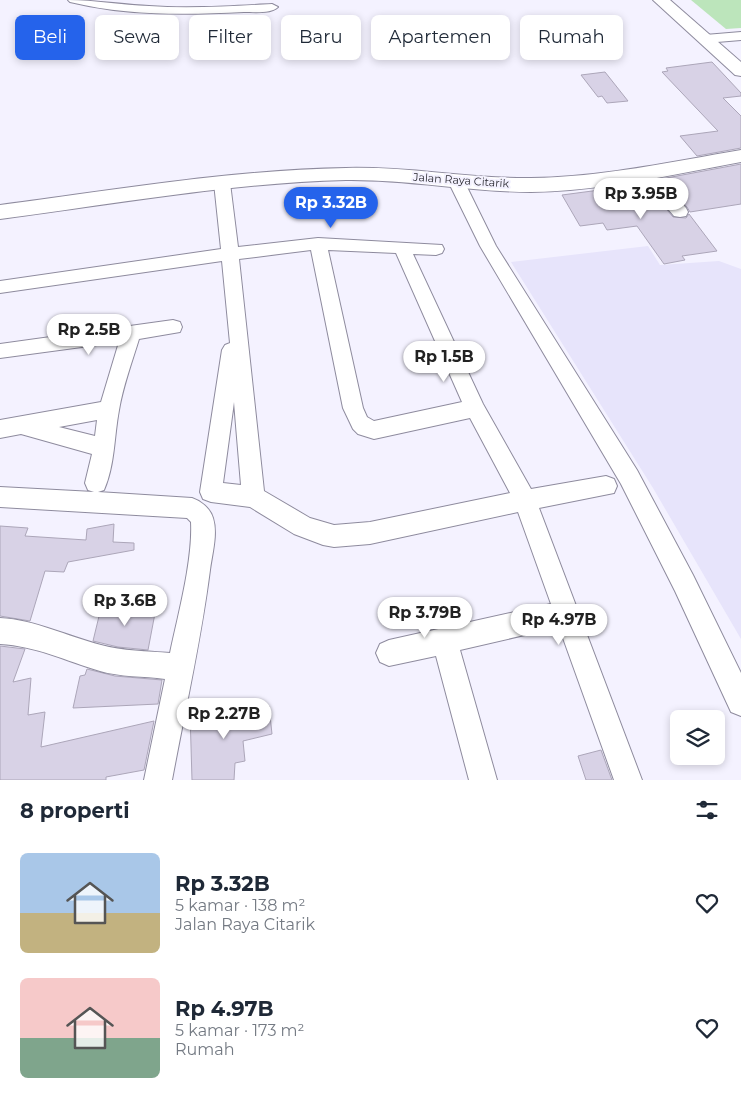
<!DOCTYPE html>
<html lang="id">
<head>
<meta charset="utf-8">
<style>
	body { margin:0; font-family:Montserrat,sans-serif; background:#f2f2f3; color:#1f2937; height:100vh; display:flex; flex-direction:column; font-size:19px; white-space:nowrap }
	* { box-sizing:border-box; margin:0 }
	p { font-size:16px; color:#747a83 }
	.icon { flex:none; width:28px; height:28px; fill:none; stroke:currentColor; stroke-width:2; stroke-linecap:round; stroke-linejoin:round }
	.map { position:relative; height:780px; overflow:hidden }
	.details { display:flex; flex-direction:column; background:#fff; flex:1 }
	.details>* { flex:none }
	.banner { position:absolute; left:15px; top:15px; width:711px; height:45px; display:flex; gap:10px }
	.fabs { position:absolute; left:670px; top:710px; display:grid; gap:10px }
	.fabs a { display:grid; place-items:center; width:55px; height:55px; border-radius:8px; background:#fff; box-shadow:0 2px 8px #0003; font-size:25px }
	.price { position:absolute; translate:-50% -42px; padding:0 11px; border-radius:18px; background:#fff; color:#222; font-size:16px; line-height:32px; filter:drop-shadow(0 1px 2px #0008) }
	.price::after { content:''; position:absolute; left:50%; top:30px; width:15px; height:11px; margin-left:-8px; background:inherit; clip-path:polygon(0 0,100% 0,50% 100%) }
	.price.selected { background:#2563eb; color:#fff }
	ul { padding:0; list-style:none }
	li { display:flex; align-items:center; gap:15px; height:125px; padding:0 20px }
	li span { display:grid; place-items:center; flex:none; width:140px; height:100px; border-radius:8px; color:#555 }
	li>.icon { margin-inline-start:auto }
	span .icon { width:60px; height:60px; fill:#fffc; stroke-width:1 }
	li b { font-size:21px }
	h2 { display:flex; justify-content:space-between; align-items:center; height:60px; padding:0 20px; font-size:21px }
	.tag { padding:0 18px; border-radius:8px; background:#fff; box-shadow:0 2px 8px #0003; font-size:18px; line-height:45px }
	.tag.selected { background:#2563eb; color:#fff }
	.map>svg:first-child { display:block }
	.built { fill:#e7e4fb }
	.green { fill:#bce5bb }
	.building { fill:#d8d2e6; stroke:#aca6b9 }
	.lines { fill:none; stroke-linecap:round; stroke-linejoin:round }
	.street-casing { stroke:#8e8b9e; stroke-width:2 }
	.secondary-casing { stroke:#8e8b9e; stroke-width:2 }
	.street { fill:#fff; fill-rule:evenodd }
	.secondary { fill:#fff; fill-rule:evenodd }
	.labels { text-anchor:middle; dominant-baseline:central; stroke-width:4; stroke-linejoin:round; paint-order:stroke }
	.far-street-label { font-size:11px; fill:#2f2e36; stroke:#f4f2ff }
</style>
</head>
<body>
<div class="map">
<svg width="741" height="780" viewBox="0 0 741 780">
	<rect width="100%" height="100%" fill="#f4f2ff"/>
	<path class="built" d="M 648,246 L 660,265 L 719,261 L 741,269 L 741,639 L 653,488 L 511,262 Z"/>
	<path class="green" d="M 691,0 L 741,0 L 741,28 L 726,29 Z"/>
	<g class="building">
		<path d="M 712,62 L 741,93 L 741,96 L 723,98 L 741,116 L 741,148 L 697,156 L 680,136 L 718,131 L 662,72 L 668,71 L 666,68 Z"/>
		<path d="M 605,72 L 628,101 L 607,103 L 602,96 L 598,97 L 581,75 Z"/>
		<path d="M 741,164 L 741,204 L 690,212 L 687,207 L 661,179 Z"/>
		<path d="M 645,184 L 673,217 L 686,218 L 689,214 L 717,251 L 682,256 L 685,260 L 664,264 L 637,226 L 607,230 L 603,223 L 580,226 L 562,195 Z"/>
		<path d="M 114,524 L 113,542 L 134,543 L 134,550 L 68,562 L 64,572 L 45,571 L 30,621 L 0,616 L 0,526 L 28,528 L 25,536 L 86,540 L 87,529 Z"/>
		<path d="M 101,608 L 156,608 L 148,650 L 118,647 L 93,641 Z"/>
		<path d="M 0,646 L 25,649 L 13,682 L 31,678 L 28,715 L 45,712 L 41,747 L 154,721 L 144,770 L 106,777 L 106,780 L 0,780 Z"/>
		<path d="M 87,669 L 115,676 L 162,680 L 158,704 L 73,708 L 80,676 L 85,675 Z"/>
		<path d="M 269,706 L 272,734 L 243,741 L 245,761 L 235,763 L 234,780 L 192,780 L 190,712 L 212,707 L 212,715 L 241,709 L 241,712 Z"/>
		<path d="M 601,750 L 612,780 L 586,780 L 578,756 Z"/>
	</g>
	<g class="lines">
		<g class="street-casing">
			<g id="street">
				<path d="M 68,0 C 95,0 122,5 149,6 C 190,9 231,6 272,4 L 278,7 C 271,14 254,12 244,12 C 186,15 127,16 70,2 Z"/>
				<path d="M 741,32 L 741,40 L 705,43 L 699,39 L 705,35 Z"/>
				<path d="M 646,169 L 651,171 L 686,208 L 688,212 L 686,216 L 680,217 L 674,216 L 641,177 L 638,174 L 641,171 Z"/>
				<path d="M 456,176 L 461,178 L 464,181 L 496,246 L 637,470 L 693,575 L 741,673 L 741,716 L 731,712 L 675,591 L 621,484 L 480,246 L 448,181 L 451,178 Z"/>
				<path d="M 222,178 L 227,180 L 230,183 L 238,247 L 318,238 L 442,245 L 444,249 L 442,253 L 436,255 L 413,254 L 483,404 L 531,489 L 606,476 L 614,479 L 617,486 L 614,493 L 539,508 L 642,780 L 614,780 L 559,627 L 460,650 L 497,780 L 469,780 L 436,656 L 389,666 L 380,662 L 376,653 L 380,644 L 389,640 L 551,604 L 518,512 L 370,544 L 334,547 L 323,545 L 294,534 L 250,507 L 211,502 L 203,499 L 200,492 L 222,350 L 225,345 L 230,343 L 222,261 L 0,293 L 0,281 L 221,249 L 214,183 L 217,180 ZM 311,250 L 343,408 L 353,429 L 358,434 L 374,439 L 470,418 L 510,493 L 370,522 L 334,525 L 310,518 L 264,491 L 239,259 ZM 328,250 L 396,253 L 462,402 L 374,421 L 367,417 L 363,408 ZM 234,402 L 241,485 L 223,483 Z"/>
				<path d="M 173,320 L 180,322 L 182,327 L 180,332 L 139,339 C 132,362 123,386 119,410 C 114,436 115,465 104,490 L 98,492 L 192,498 C 201,501 210,508 213,518 C 218,534 212,554 210,570 C 201,641 185,710 172,780 L 144,780 L 165,679 C 144,676 119,677 100,671 C 66,661 36,646 0,644 L 0,618 C 36,620 66,636 101,645 C 122,651 148,651 170,653 C 178,615 193,560 191,522 L 187,518 L 0,507 L 0,487 L 94,492 L 88,490 L 85,483 L 92,454 L 21,434 L 0,438 L 0,420 L 101,402 L 119,342 L 0,358 L 0,344 ZM 97,420 L 95,436 L 59,427 Z"/>
			</g>
		</g>
		<g class="secondary-casing">
			<g id="secondary">
				<path d="M 653,0 L 670,0 L 741,62 L 741,76 L 735,75 Z"/>
				<path d="M 741,150 L 741,162 C 671,175 602,191 531,192 C 469,192 408,179 346,180 C 230,183 115,204 0,219 L 0,205 C 115,190 230,170 346,168 C 408,166 469,179 531,178 C 602,177 671,162 741,150 Z"/>
			</g>
		</g>
		<use href="#street" class="street"/>
		<use href="#secondary" class="secondary"/>
	</g>
	<g class="labels">
		<g class="far-street-label">
			<text transform="translate(461 180) rotate(4)">Jalan Raya Citarik</text>
		</g>
	</g>
</svg>
<div class="fabs">
<a><svg class="icon" aria-label="layers" viewBox="0 0 24 24"><path d="M12 4l9 5-9 5-9-5zM3 14l9 5 9-5"/></svg></a>
</div>
<b class="price" style="left:641px;top:220px">Rp 3.95B</b>
<b class="price selected" style="left:331px;top:229px">Rp 3.32B</b>
<b class="price" style="left:89px;top:356px">Rp 2.5B</b>
<b class="price" style="left:444px;top:383px">Rp 1.5B</b>
<b class="price" style="left:125px;top:627px">Rp 3.6B</b>
<b class="price" style="left:425px;top:639px">Rp 3.79B</b>
<b class="price" style="left:559px;top:646px">Rp 4.97B</b>
<b class="price" style="left:224px;top:740px">Rp 2.27B</b>
<div class="banner">
<a class="tag selected">Beli</a>
<a class="tag">Sewa</a>
<a class="tag">Filter</a>
<a class="tag">Baru</a>
<a class="tag">Apartemen</a>
<a class="tag">Rumah</a>
</div>
</div>
<section class="details">
<h2>8 properti<svg class="icon" aria-label="filters" viewBox="0 0 24 24"><path d="M4 7h16M4 17h16"/><circle cx="9" cy="7" r="2"/><circle cx="15" cy="17" r="2"/></svg></h2>
<ul>
<li><span style="background:linear-gradient(#a9c7e8 60%,#c2b280 0)"><svg class="icon" aria-label="home" viewBox="0 0 24 24"><path d="M3 11l9-7 9 7M6 9v11h12V9"/></svg></span><div><b>Rp 3.32B</b><p>5 kamar · 138 m²</p><p>Jalan Raya Citarik</p></div><svg class="icon" aria-label="heart" viewBox="0 0 24 24"><path d="M12 20l-8-8c-3-5 5-10 8-4 3-6 11-1 8 4z"/></svg></li>
<li><span style="background:linear-gradient(#f6c9c9 60%,#7fa58c 0)"><svg class="icon" aria-label="home" viewBox="0 0 24 24"><path d="M3 11l9-7 9 7M6 9v11h12V9"/></svg></span><div><b>Rp 4.97B</b><p>5 kamar · 173 m²</p><p>Rumah</p></div><svg class="icon" aria-label="heart" viewBox="0 0 24 24"><path d="M12 20l-8-8c-3-5 5-10 8-4 3-6 11-1 8 4z"/></svg></li>
</ul>
</section>
</body>
</html>
